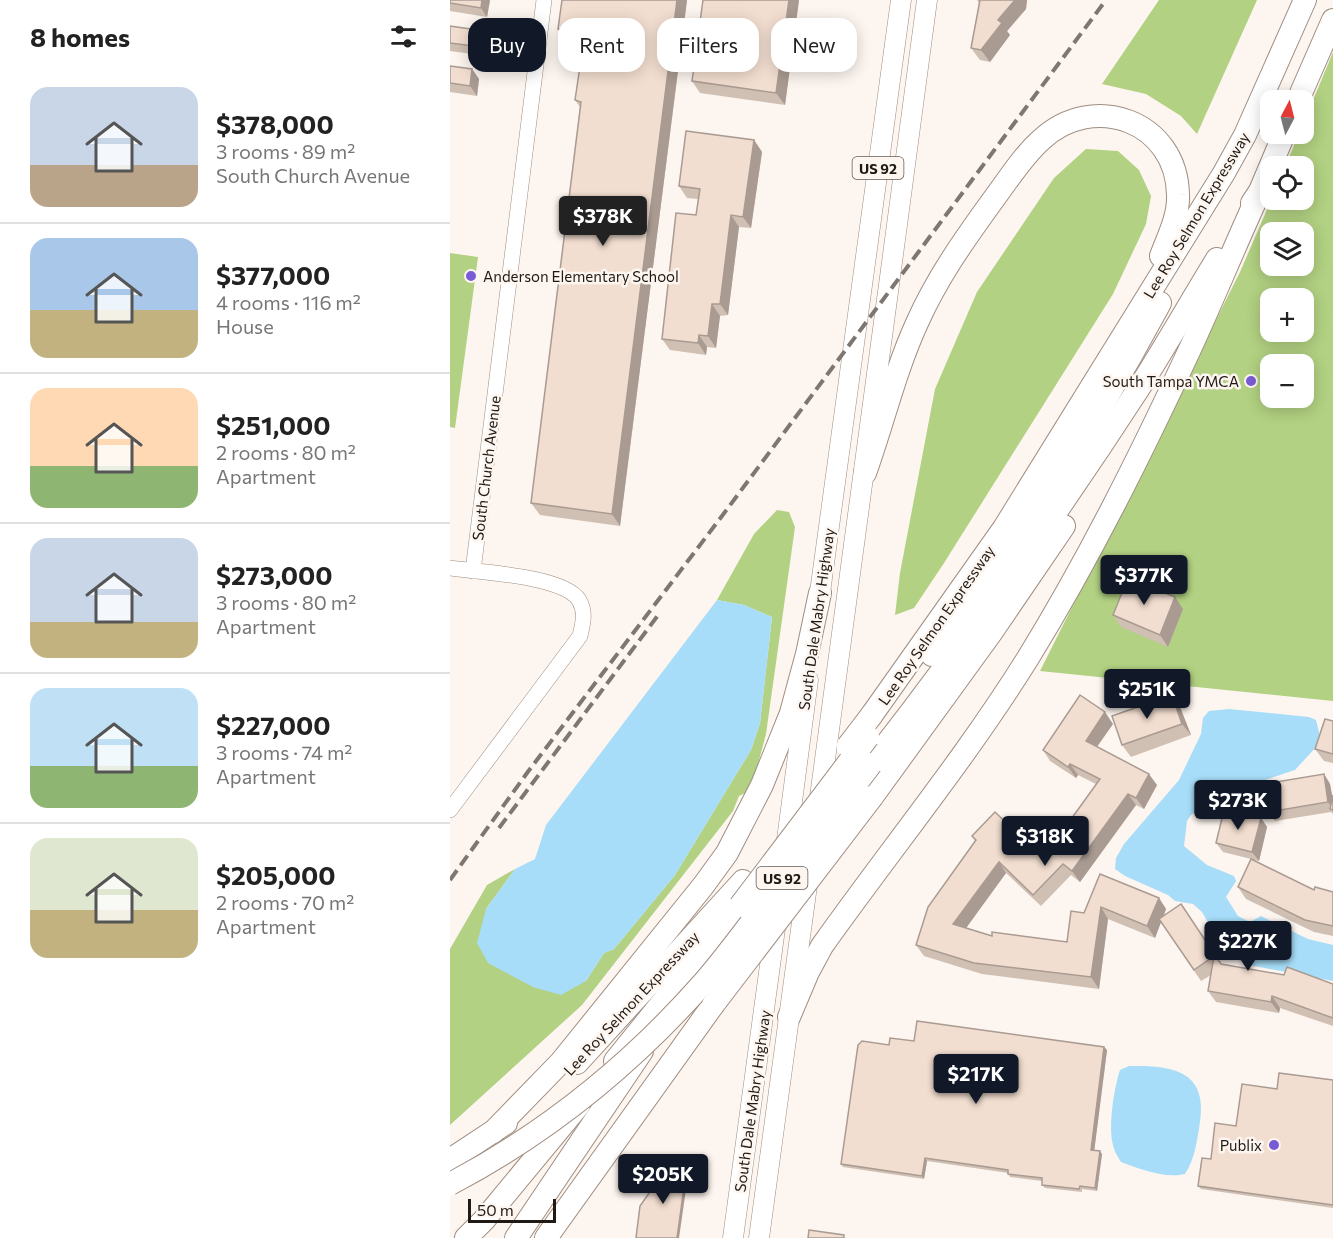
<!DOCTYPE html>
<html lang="en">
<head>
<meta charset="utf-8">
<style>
	body { margin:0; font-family:Commissioner,sans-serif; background:#f2f2f2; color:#222; height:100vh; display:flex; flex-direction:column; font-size:22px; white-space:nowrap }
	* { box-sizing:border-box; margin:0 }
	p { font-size:20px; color:#767676 }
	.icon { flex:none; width:33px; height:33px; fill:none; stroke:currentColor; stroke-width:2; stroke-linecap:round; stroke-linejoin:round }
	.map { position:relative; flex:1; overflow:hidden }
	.details { display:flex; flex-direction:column; background:#fff; width:450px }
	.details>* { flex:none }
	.guide { position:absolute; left:18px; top:18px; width:570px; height:54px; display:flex; gap:12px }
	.needle { width:39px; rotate:7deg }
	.buttons { position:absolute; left:810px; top:90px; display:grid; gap:12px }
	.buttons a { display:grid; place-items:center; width:54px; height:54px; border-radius:12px; background:#fff; box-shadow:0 3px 15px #0003; font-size:30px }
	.scale { position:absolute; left:18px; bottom:15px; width:88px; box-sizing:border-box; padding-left:6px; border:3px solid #201914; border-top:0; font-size:16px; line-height:21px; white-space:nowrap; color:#201914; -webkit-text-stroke:4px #fdf5ef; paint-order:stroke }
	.price { position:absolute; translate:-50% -51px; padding:0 14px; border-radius:6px; background:#111827; color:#fff; font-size:20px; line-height:39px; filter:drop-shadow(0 2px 3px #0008) }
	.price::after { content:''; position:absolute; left:50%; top:36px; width:18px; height:14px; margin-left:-9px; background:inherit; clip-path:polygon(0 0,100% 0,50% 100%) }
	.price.active { background:#222; color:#fff }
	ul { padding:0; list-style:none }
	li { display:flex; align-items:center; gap:18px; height:150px; padding:0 30px }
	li+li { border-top:2px solid #e0e0e0 }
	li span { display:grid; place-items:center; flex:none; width:168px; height:120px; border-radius:18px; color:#555 }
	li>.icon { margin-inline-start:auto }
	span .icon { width:72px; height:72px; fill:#fffc; stroke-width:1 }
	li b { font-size:26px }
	h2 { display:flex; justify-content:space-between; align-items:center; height:72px; padding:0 30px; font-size:26px }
	.chip { padding:0 21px; border-radius:18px; background:#fff; box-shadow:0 3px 15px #0003; font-size:21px; line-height:54px }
	.chip.active { background:#111827; color:#fff }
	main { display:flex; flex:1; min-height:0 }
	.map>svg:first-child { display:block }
	.green { fill:#b2d182; fill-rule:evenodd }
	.water { fill:#a7ddf8 }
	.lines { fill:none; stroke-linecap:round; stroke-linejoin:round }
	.minor-casing { stroke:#9f8d80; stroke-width:16 }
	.major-casing { stroke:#9f8d80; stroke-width:21 }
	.highway-casing { stroke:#9f8d80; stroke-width:24 }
	.minor { stroke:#fff; stroke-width:15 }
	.major { stroke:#fff; stroke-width:20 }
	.highway { stroke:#fff; stroke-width:22 }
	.rail { stroke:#7e7671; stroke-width:4; stroke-dasharray:12 6; stroke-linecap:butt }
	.highway-bridge-casing { stroke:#9f8d80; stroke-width:24; stroke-linecap:butt }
	.highway-bridge { stroke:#fff; stroke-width:22 }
	.wall { fill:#d0bfb3 }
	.shaded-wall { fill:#a99b92 }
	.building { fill:#f2ded0; stroke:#a99b92; stroke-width:1.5 }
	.poi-dot { fill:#795bd5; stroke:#fdf5ef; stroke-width:2 }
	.labels { text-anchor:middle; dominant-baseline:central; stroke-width:5; stroke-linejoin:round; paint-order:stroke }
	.shield { fill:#fdf5ef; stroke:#625b56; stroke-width:1.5 }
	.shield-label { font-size:14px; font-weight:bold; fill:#201914 }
	.street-label { font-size:15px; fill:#201914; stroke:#fdf5ef }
	.poi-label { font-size:15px; fill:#201914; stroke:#fdf5ef; text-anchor:end }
</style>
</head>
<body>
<main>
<section class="details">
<h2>8 homes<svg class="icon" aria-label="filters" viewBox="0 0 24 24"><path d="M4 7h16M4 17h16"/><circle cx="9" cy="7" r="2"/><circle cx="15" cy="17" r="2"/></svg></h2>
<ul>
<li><span style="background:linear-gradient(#c9d6e8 65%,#b9a48a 0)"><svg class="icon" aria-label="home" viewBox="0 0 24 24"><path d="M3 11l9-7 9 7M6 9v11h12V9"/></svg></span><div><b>$378,000</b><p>3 rooms · 89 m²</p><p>South Church Avenue</p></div></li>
<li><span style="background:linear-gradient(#a9c7e8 60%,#c2b280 0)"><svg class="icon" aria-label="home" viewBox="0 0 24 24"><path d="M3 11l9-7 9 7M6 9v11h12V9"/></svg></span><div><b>$377,000</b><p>4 rooms · 116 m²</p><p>House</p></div></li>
<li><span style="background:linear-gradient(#ffd9b3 65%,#8fb573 0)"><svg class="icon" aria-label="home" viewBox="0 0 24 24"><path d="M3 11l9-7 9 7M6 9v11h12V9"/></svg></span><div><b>$251,000</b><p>2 rooms · 80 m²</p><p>Apartment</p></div></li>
<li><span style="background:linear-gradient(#c9d6e8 70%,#c2b280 0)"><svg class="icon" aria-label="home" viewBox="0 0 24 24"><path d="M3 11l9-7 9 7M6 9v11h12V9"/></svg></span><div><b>$273,000</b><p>3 rooms · 80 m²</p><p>Apartment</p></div></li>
<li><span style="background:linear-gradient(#bfe0f5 65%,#8fb573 0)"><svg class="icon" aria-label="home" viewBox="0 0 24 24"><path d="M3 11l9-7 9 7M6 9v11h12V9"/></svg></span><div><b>$227,000</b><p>3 rooms · 74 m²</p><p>Apartment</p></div></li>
<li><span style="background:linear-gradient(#dfe7d0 60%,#c2b280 0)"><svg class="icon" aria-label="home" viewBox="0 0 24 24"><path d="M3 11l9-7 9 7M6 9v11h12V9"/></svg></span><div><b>$205,000</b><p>2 rooms · 70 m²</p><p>Apartment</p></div></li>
</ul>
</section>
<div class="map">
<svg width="883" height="1238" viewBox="0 0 883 1238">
	<rect width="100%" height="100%" fill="#fdf5ef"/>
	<g class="green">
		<path d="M 709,0 L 807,0 L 747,134 L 731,116 L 696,94 L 652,84 Z"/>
		<path d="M 883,52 L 883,701 L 590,671 L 790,272 L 821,200 L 854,200 L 854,166 L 835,166 L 849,134 L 854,134 L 854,122 ZM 820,232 L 854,232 L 854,266 L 820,266 ZM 820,298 L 854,298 L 854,332 L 820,332 ZM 820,364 L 854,364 L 854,398 L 820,398 Z"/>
		<path d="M 636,149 L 668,151 L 689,170 L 701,196 L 696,224 L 663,294 L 494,563 L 464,608 L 445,615 L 450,573 L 485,389 L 527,292 L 604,178 Z"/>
		<path d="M 0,253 L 28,257 L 5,428 L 0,427 Z"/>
		<path d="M 327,510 L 339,512 L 345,527 L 316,734 L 301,790 L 289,796 L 283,811 L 132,1005 L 0,1125 L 0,949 L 37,885 L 65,869 L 36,909 L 136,981 L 154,953 L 164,949 L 225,875 L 301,750 L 310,723 L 322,617 L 294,605 L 267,600 L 304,534 Z"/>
	</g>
	<g class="water">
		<path d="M 267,600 L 294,605 L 322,617 L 310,723 L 301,750 L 225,875 L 164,949 L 154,953 L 136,981 L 111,995 L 83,987 L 38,963 L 27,943 L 36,909 L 65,869 L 85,859 L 96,825 Z"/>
		<path d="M 779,709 L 859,717 L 866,720 L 870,736 L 868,745 L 845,770 L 812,781 L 801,796 L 792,800 L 761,801 L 741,815 L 737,821 L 734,846 L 757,865 L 784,876 L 786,881 L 776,897 L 788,916 L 800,922 L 811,916 L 858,939 L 883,945 L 883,981 L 799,965 L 783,957 L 769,942 L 752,912 L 743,904 L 725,901 L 718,895 L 675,876 L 665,869 L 666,858 L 674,844 L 729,780 L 751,734 L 753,718 L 759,711 Z"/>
		<path d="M 679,1066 C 728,1065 760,1073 749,1129 C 746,1146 744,1160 735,1174 C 715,1179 690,1169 671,1162 C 668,1157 664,1151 663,1145 C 658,1126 664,1088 670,1070 Z"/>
	</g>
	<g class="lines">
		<g class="minor-casing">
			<g id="minor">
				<path d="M 0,568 C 29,572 114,576 129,600 C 136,612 133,623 130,636 L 0,810"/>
				<path d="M 23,571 L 94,0"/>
			</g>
		</g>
		<g class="major-casing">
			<g id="major">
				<path d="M 368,607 L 451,0"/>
				<path d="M 369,804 C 406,536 441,268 477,0"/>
				<path d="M 336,847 L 358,680"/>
				<path d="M 283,1238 L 326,921"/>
				<path d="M 309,1238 L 358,878"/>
			</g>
		</g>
		<g class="highway-casing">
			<g id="highway">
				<path d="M 848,100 L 883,20"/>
				<path d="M 802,203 L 810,191 L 834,134"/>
				<path d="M 415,473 C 433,423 445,371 467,323 C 487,278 514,240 543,200 C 558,180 572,157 591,140 C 643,91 727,121 728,195 C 729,216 718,237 711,256"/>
				<path d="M 482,655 C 567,547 645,424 710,303"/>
				<path d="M 421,716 L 554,528 L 774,173 L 795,135 L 855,0"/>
				<path d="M 421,764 C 515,643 604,519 687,391 C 715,347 740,303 767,259"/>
				<path d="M 422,797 L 541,633 L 614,526"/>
				<path d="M 339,1017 L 358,972 L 372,946 C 440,850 515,759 578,658 C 639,559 691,454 740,349 C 764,297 786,243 810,191"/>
				<path d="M 165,1061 L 290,906"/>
				<path d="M 127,1063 L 293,881"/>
				<path d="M 43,1132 L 111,1062 L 253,886 L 277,853 L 312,785 L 341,713 L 357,654 L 370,593"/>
				<path d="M 0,1160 L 56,1123"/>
				<path d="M 16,1238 L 34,1220 L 129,1105"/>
				<path d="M 66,1238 L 192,1051"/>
				<path d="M 96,1238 L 263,1005"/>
			</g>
		</g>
		<use href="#minor" class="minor"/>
		<use href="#major" class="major"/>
		<use href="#highway" class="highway"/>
		<g class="rail">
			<path d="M 49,828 L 209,614"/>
			<path d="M 0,880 L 77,773 L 272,516 L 656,0"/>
		</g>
		<g class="highway-bridge-casing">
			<g id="highway-bridge">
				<path d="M 398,746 L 421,716"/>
				<path d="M 290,906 L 418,737"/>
				<path d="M 263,1005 L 422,797"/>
				<path d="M 0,1184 C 97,1133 183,1063 255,981 C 279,953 300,924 322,895 C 355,851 388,807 421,764"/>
			</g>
		</g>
		<use href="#highway-bridge" class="highway-bridge"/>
	</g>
	<g class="wall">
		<path d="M 0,0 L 40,0 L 37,17 L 0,11 Z"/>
		<path d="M 237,0 L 170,526 L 90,515 L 81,503 L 130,107 L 125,100 L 133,43 L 116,41 L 108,29 Z"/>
		<path d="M 349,0 L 335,105 L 250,93 L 242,81 Z"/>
		<path d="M 527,0 L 577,0 L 576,9 L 557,31 L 560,35 L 540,62 L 530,60 L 521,48 L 529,3 Z"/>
		<path d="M 0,26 L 47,41 L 45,57 L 0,51 Z"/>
		<path d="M 0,66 L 22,69 L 29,79 L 27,96 L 0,92 Z"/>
		<path d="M 304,140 L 312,152 L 301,228 L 289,227 L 278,315 L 270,316 L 266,348 L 257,347 L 256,355 L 220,350 L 212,339 L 246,215 L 248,199 L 237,198 L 229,186 Z"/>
		<path d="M 733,609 L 718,647 L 671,627 L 663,615 Z"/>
		<path d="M 722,695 L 730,707 L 741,735 L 681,757 L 672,745 Z"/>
		<path d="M 883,721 L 883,763 L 874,761 L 865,749 Z"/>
		<path d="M 663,724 L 647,747 L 707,785 L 694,809 L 686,805 L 630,882 L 621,875 L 591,906 L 556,873 L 516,928 L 542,936 L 617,942 L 634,913 L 650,874 L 709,898 L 716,909 L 714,915 L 772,965 L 883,984 L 883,1026 L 830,1008 L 829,1013 L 766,1002 L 758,991 L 761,975 L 751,981 L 711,922 L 705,938 L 658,919 L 649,989 L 532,974 L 474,956 L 466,945 L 525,841 L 522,836 L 593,858 L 646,784 L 628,775 L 626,778 L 600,761 L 593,750 Z"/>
		<path d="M 874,774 L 880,784 L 882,797 L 883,795 L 883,814 L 881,812 L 825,821 L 818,812 Z"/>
		<path d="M 811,818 L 817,827 L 809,861 L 803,860 L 864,890 L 883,892 L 883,936 L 864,932 L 796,899 L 788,887 L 801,859 L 773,852 L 766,843 Z"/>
		<path d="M 464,1041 L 654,1047 L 657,1050 L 644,1150 L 652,1154 L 647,1191 L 632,1189 L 632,1192 L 595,1188 L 592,1185 L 592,1181 L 560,1177 L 558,1173 L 477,1161 L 474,1179 L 393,1167 L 391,1164 L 439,1045 Z"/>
		<path d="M 883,1080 L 883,1208 L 751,1189 L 748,1186 L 761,1159 L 786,1126 L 827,1089 Z"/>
	</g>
	<g class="shaded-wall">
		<path d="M 32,0 L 40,0 L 37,17 L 31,8 Z"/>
		<path d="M 227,0 L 237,0 L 170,526 L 162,514 Z"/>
		<path d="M 339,0 L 349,0 L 335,105 L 326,93 Z"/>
		<path d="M 565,0 L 577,0 L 576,9 L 557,31 L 560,35 L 540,62 L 531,50 L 548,20 Z"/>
		<path d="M 41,32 L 47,41 L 45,57 L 39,48 Z"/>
		<path d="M 22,69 L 29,79 L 27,96 L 20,86 Z"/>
		<path d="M 304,140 L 312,152 L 301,228 L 293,217 Z"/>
		<path d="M 281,215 L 289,227 L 278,315 L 270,304 Z"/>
		<path d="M 262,304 L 270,316 L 266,348 L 258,336 Z"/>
		<path d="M 249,335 L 257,347 L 256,355 L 248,343 Z"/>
		<path d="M 725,597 L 733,609 L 718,647 L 710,635 Z"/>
		<path d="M 722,695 L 730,707 L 741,735 L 732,724 Z"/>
		<path d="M 655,712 L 663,724 L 643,752 L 636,741 Z"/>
		<path d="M 620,764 L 628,775 L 626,778 L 618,767 Z"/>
		<path d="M 699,774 L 707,785 L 694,809 L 686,798 Z"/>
		<path d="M 874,774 L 880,784 L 883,800 L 883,809 L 878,802 Z"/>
		<path d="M 678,794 L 686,805 L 630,882 L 622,871 Z"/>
		<path d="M 811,818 L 817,827 L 809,861 L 802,852 Z"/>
		<path d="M 549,862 L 556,873 L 511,935 L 503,924 Z"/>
		<path d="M 709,898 L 716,909 L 705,938 L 697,926 Z"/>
		<path d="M 651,907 L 658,919 L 649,989 L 641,977 Z"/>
		<path d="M 822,996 L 830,1008 L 829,1013 L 821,1002 Z"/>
		<path d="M 654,1047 L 657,1050 L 644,1153 L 641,1150 Z"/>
		<path d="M 650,1151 L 652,1154 L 647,1191 L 645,1188 Z"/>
		<path d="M 475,1158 L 477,1161 L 474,1179 L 472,1176 Z"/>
		<path d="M 237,1165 L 239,1168 L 229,1238 L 227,1238 Z"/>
	</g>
	<g class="building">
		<path d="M 0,0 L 32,0 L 31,8 L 0,3 Z"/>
		<path d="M 112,0 L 227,0 L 162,514 L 81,503 L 131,102 L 125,100 L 135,33 L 108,29 Z"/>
		<path d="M 253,0 L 339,0 L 326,93 L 242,81 Z"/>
		<path d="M 530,0 L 565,0 L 548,20 L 552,23 L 531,50 L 521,48 Z"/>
		<path d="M 0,26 L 41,32 L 39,48 L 0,43 Z"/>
		<path d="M 0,66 L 22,69 L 20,86 L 0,83 Z"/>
		<path d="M 236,131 L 304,140 L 293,217 L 281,215 L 270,304 L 262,304 L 258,336 L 249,335 L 248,343 L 212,339 L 226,213 L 246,215 L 250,189 L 229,186 Z"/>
		<path d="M 678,578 L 725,597 L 710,635 L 663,615 Z"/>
		<path d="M 630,695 L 655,712 L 636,741 L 699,774 L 686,798 L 678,794 L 622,871 L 613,864 L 583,895 L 549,862 L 503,924 L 542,936 L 542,932 L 617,942 L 621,911 L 634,913 L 650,874 L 709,898 L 697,926 L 651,907 L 641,977 L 524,963 L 466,945 L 478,907 L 526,840 L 522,836 L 545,812 L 593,858 L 650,779 L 620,764 L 618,767 L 593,750 Z"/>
		<path d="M 722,695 L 732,724 L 672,745 L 662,716 Z"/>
		<path d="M 875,719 L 883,721 L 883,754 L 865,749 Z"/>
		<path d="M 874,774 L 878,802 L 818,812 L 814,784 Z"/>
		<path d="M 883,795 L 883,810 L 880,809 Z"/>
		<path d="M 774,810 L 811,818 L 802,852 L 766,843 Z"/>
		<path d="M 801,859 L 864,890 L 865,887 L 883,892 L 883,926 L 855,920 L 788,887 Z"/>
		<path d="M 731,904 L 771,964 L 834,975 L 837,967 L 883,984 L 883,1018 L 822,996 L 821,1002 L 758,991 L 764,956 L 744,970 L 709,919 Z"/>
		<path d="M 467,1021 L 654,1047 L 641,1150 L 650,1151 L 645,1188 L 630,1186 L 629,1189 L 592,1185 L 592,1178 L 558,1174 L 558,1170 L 475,1158 L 472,1176 L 391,1164 L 408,1045 L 412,1041 L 439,1045 L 440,1038 L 464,1041 Z"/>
		<path d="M 829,1073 L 883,1080 L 883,1205 L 748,1186 L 752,1158 L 761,1159 L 765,1123 L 786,1126 L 792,1084 L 827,1089 Z"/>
		<path d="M 220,1163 L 237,1165 L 227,1238 L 186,1238 L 190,1206 Z"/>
		<path d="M 359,1230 L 394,1235 L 394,1238 L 358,1238 Z"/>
	</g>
	<g class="poi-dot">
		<circle cx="21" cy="276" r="6"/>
		<circle cx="801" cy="381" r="6"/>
		<circle cx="824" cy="1145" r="6"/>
	</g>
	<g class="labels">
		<g class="shield">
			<rect x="402.5" y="157" width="51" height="22" rx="4.5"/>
			<rect x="306.5" y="867" width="51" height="22" rx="4.5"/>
		</g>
		<g class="shield-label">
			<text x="428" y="168">US 92</text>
			<text x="332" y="878">US 92</text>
		</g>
		<g class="street-label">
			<text transform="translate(746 215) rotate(-59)">Lee Roy Selmon Expressway</text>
			<text transform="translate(36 468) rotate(-83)">South Church Avenue</text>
			<text transform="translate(366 619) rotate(-82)">South Dale Mabry Highway</text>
			<text transform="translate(486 625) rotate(-55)">Lee Roy Selmon Expressway</text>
			<text transform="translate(181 1003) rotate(-47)">Lee Roy Selmon Expressway</text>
			<text transform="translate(302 1101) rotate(-82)">South Dale Mabry Highway</text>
		</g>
		<g class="poi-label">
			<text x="33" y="276" text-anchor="start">Anderson Elementary School</text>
			<text x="789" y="381">South Tampa YMCA</text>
			<text x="812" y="1145">Publix</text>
		</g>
	</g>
</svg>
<div class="buttons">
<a><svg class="needle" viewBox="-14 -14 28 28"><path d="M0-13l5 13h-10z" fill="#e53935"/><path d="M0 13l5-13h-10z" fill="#767676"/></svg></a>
<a><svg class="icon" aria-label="locate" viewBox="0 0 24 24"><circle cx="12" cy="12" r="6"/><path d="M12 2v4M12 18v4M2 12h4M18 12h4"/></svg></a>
<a><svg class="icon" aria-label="layers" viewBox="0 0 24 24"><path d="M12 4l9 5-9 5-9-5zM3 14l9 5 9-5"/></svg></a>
<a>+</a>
<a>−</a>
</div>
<div class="scale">50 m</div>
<b class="price active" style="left:153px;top:247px">$378K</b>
<b class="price" style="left:694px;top:606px">$377K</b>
<b class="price" style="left:697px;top:720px">$251K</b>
<b class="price" style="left:788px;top:831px">$273K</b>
<b class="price" style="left:595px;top:867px">$318K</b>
<b class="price" style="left:798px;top:972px">$227K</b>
<b class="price" style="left:526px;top:1105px">$217K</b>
<b class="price" style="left:213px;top:1205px">$205K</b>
<div class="guide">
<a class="chip active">Buy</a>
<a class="chip">Rent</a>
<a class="chip">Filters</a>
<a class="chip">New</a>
</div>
</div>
</main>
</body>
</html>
